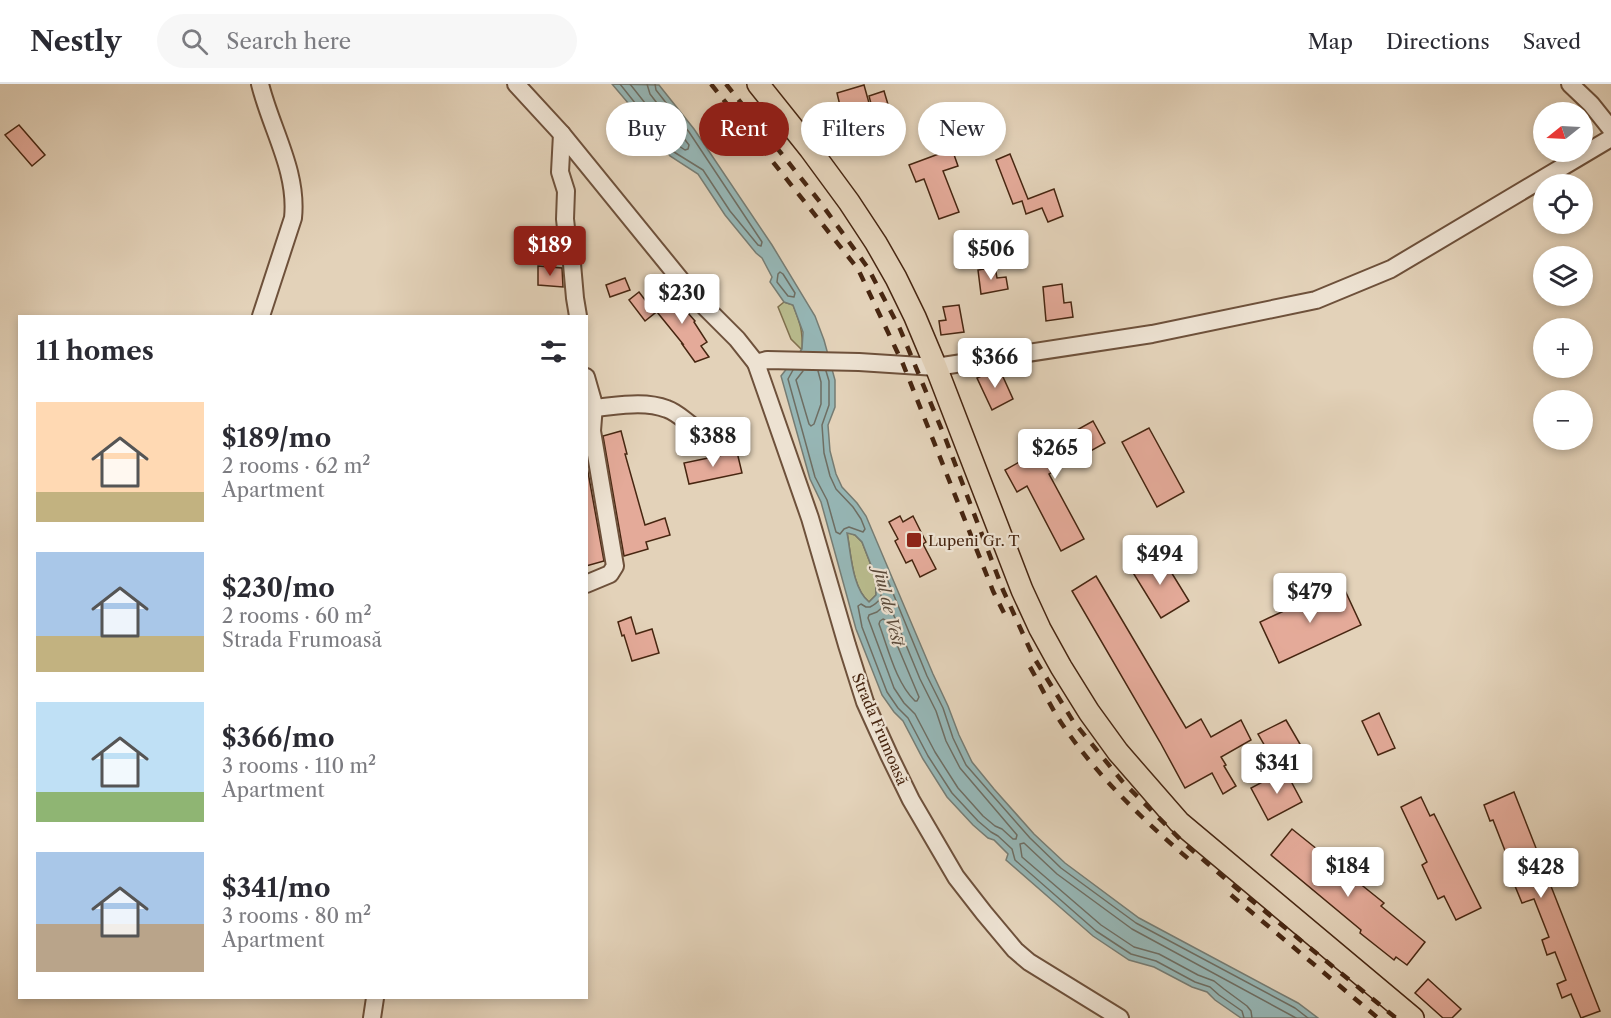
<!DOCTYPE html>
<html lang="en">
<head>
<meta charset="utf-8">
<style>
	body { margin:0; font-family:"Libre Caslon Text",serif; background:#f7f7f7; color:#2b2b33; height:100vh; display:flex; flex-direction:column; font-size:22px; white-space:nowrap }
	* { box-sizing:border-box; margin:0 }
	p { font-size:20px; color:#7c7c81 }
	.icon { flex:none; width:33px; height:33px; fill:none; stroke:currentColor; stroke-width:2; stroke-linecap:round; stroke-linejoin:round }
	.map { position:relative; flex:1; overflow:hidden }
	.details { position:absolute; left:18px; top:231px; width:570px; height:684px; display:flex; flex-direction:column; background:#fff; border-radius:0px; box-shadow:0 3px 9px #0003 }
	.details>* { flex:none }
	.top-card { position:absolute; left:606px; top:18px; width:570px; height:54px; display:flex; gap:12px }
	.needle { width:39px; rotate:252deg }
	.controls { position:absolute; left:1533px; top:18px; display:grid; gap:12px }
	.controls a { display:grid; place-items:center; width:60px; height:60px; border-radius:50%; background:#fff; box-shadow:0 3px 9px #0003; font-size:30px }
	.price { position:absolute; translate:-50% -51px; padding:0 14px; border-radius:6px; background:#fff; color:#222; font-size:20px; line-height:39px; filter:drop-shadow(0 2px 3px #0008) }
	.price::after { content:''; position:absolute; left:50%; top:36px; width:18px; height:14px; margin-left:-9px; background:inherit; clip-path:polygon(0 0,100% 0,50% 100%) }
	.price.selected { background:#8f2418; color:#fff }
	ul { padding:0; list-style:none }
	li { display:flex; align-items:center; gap:18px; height:150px; padding:0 18px }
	li span { display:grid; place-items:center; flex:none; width:168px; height:120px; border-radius:0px; color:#555 }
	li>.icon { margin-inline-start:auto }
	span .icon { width:72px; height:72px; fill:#fffc; stroke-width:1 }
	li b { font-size:26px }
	h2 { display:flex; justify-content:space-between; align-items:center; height:72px; padding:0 18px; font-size:26px }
	.pill { padding:0 21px; border-radius:27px; background:#fff; box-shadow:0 3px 9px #0003; font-size:21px; line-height:54px }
	.pill.selected { background:#8f2418; color:#fff }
	header { display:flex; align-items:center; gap:36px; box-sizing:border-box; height:84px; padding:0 30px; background:#fff; border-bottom:2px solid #e1e1e2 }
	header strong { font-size:28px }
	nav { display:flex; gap:33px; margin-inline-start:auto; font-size:21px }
	.search { width:420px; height:54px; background:#f7f7f7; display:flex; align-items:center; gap:15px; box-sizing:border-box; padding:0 21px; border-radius:33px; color:#7c7c81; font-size:22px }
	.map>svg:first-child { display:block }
	.green { fill:#b8ba8c; stroke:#80704e; stroke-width:1.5 }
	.water { fill:#96b6b5; stroke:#767c73; stroke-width:1.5; fill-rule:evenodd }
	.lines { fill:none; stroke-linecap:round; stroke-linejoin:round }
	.shore { stroke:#6e6e63; stroke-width:1.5 }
	.building { fill:#e4aa99; stroke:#472611; stroke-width:1.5 }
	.minor-casing { stroke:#6e513b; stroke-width:20 }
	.major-casing { stroke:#472611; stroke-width:24 }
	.minor { stroke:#ede2d2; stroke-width:16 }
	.major { stroke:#e3d2b9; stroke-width:21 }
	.rail { stroke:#472611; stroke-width:4.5; stroke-dasharray:10 10; stroke-linecap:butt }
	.poi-dot { fill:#8f2418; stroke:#ede2d2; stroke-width:2 }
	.labels { text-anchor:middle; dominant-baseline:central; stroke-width:4.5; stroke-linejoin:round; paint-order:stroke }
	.poi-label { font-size:15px; fill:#472611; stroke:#ede2d2; text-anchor:start }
	.street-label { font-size:15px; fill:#472611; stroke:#ede2d2 }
	.water-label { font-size:16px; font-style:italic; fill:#5b4a3a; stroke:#ede2d2 }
</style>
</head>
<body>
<header>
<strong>Nestly</strong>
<div class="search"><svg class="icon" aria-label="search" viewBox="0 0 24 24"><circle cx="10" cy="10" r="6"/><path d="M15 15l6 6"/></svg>Search here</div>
<nav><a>Map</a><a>Directions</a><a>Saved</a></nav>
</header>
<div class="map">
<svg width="1611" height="934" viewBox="0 0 1611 934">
	<rect width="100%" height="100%" fill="#e3d2b9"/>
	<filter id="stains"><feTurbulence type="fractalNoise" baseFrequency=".00333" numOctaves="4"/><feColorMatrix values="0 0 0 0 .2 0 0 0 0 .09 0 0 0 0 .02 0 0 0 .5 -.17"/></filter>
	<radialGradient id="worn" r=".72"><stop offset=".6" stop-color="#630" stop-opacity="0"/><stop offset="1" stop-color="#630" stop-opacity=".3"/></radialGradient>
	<g class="green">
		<path d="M 784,218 L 793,221 C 800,239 803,246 802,266 L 791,255 L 778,223 Z"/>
		<path d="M 847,448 L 855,451 L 862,458 L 876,494 L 876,511 L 869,518 C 852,504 851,469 847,448 Z"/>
	</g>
	<path class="water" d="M 612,0 L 659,1 L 694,45 L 772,161 L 815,232 L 824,256 L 835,296 L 835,323 L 828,341 L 830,367 L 836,390 L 842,403 L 857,419 L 866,432 L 933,590 L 948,622 L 959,651 L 972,678 L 994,705 L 1034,750 L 1065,779 L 1139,834 L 1298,919 L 1318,934 L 1241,934 L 1215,916 L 1207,908 L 1192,903 L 1154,883 L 1129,876 L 1093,852 L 1006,776 L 1008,770 L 994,756 L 988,754 L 973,741 L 947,713 L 923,675 L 903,637 L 894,628 L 882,611 L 856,545 L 821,418 L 810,395 L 781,292 L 802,265 L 803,248 L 793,221 L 784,218 L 770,198 L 772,193 L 762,174 L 756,169 L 725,131 L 698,90 L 670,72 L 645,39 ZM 847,449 L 855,451 L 862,458 L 876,494 L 876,511 L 869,518 C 852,504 851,469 847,449 Z"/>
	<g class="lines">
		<g class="shore">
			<path d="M 620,0 L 674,68 L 703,86 L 730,127 L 758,161 L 761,162 L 762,158 L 689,48 L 656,6 L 655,0"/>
			<path d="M 630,0 L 679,62 L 685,66 L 688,65 L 689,61 L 650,10 L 647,0"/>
			<path d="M 780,188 L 783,190 L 795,209 L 794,213 L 788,212 L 777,198 L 778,190 Z"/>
			<path d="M 793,286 L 788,295 L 815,393 L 827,416 L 836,448 L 840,450 L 844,445 L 849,443 L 863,448 L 865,445 L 861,435 L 853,423 L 836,405 L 830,392 L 824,369 L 822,341 L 829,321 L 829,297 L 826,287"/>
			<path d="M 803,287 L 796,296 L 809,340 L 811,342 L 814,340 L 821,320 L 821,298 L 818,287"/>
			<path d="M 886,520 L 890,522 L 920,595 L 936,627 L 946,657 L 960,684 L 1017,751 L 1016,755 L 1013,755 L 1002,745 L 995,742 L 983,732 L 958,704 L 935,668 L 915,630 L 904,619 L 894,604 L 868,534 L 869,531 L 877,528 Z"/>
			<path d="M 883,535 L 887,537 L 919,613 L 917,617 L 915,617 C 896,599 888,564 879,540 L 880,537 Z"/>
			<path d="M 1244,934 L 1242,927 L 1219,911 L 1210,903 L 1195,898 L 1156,877 L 1131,870 L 1096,847 L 1015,776 L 1012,765 L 998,752 L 991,748 L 978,737 L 952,709 L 928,672 L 908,634 L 898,624 L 887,608 L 862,543 L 858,522 L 861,520 L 866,523 L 870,523 C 885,515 880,510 883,496 L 886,496 L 888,497 L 927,592 L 943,624 L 953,654 L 966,681 L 1030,754 L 1061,784 L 1136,839 L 1295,924 L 1308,934"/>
			<path d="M 1252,934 L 1251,927 L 1247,922 L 1224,905 L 1214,897 L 1198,891 L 1159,870 L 1134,863 L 1101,841 L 1022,773 L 1020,760 L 1024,759 L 1057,790 L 1132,845 L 1296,934"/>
		</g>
	</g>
	<g class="building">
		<path d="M 864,1 L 869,19 L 841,26 L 837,9 Z"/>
		<path d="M 884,7 L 892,34 L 876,39 L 869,12 Z"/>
		<path d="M 19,41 L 45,71 L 32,82 L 5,51 Z"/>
		<path d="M 952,65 L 958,82 L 943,87 L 959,128 L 939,135 L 924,95 L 916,98 L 909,81 Z"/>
		<path d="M 1010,70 L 1028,115 L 1054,105 L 1063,132 L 1048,138 L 1042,124 L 1026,130 L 1022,117 L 1013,120 L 996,76 Z"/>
		<path d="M 538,182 L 562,184 L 563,203 L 538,201 Z"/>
		<path d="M 995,183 L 997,194 L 1006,193 L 1008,205 L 981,210 L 978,186 Z"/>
		<path d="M 625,194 L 630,206 L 610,213 L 606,201 Z"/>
		<path d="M 1062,200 L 1064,219 L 1071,218 L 1073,233 L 1046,237 L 1043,203 Z"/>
		<path d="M 674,205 L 684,217 L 681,221 L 695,237 L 694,238 L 707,258 L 701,262 L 709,273 L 695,278 L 682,260 L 683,260 L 653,223 Z"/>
		<path d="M 639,208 L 655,229 L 645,237 L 629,216 Z"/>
		<path d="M 959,221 L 964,248 L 941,251 L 939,237 L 946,236 L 943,223 Z"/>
		<path d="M 999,284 L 1013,315 L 992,326 L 977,294 Z"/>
		<path d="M 1093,337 L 1105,359 L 1049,390 L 1084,455 L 1061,467 L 1027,402 L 1017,408 L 1005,386 Z"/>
		<path d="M 1149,344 L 1184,408 L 1157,423 L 1122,358 Z"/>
		<path d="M 621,347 L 627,370 L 625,370 L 645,441 L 665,434 L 670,451 L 646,458 L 648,465 L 624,472 L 603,352 Z"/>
		<path d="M 737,368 L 742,389 L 689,400 L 684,379 Z"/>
		<path d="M 586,377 L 604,477 L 586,482 Z"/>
		<path d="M 900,432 L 903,438 L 913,432 L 926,458 L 923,460 L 936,485 L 920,493 L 912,476 L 906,479 L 895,457 L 898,455 L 889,438 Z"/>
		<path d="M 1160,470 L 1189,517 L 1161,534 L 1132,487 Z"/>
		<path d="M 1096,492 L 1186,644 L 1201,635 L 1211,653 L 1241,636 L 1251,656 L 1221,673 L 1226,681 L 1224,682 L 1236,702 L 1223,710 L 1212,689 L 1185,704 L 1160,658 L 1072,507 Z"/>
		<path d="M 1342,500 L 1361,541 L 1279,579 L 1260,538 Z"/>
		<path d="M 631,533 L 636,550 L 652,545 L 659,569 L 632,577 L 624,551 L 622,552 L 618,538 Z"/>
		<path d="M 1379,629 L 1395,664 L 1378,671 L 1362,637 Z"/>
		<path d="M 1286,636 L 1300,660 L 1273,676 L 1258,650 Z"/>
		<path d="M 1285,686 L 1302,718 L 1268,736 L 1251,704 Z"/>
		<path d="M 1514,708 L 1600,927 L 1581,934 L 1571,910 L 1562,914 L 1557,900 L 1566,896 L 1555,868 L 1547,871 L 1542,856 L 1549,853 L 1534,815 L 1522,819 L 1515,802 L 1518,800 L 1493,736 L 1490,737 L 1484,721 Z"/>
		<path d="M 1421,713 L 1430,732 L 1434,730 L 1481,824 L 1456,836 L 1444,812 L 1438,815 L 1422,781 L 1427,778 L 1401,723 Z"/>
		<path d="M 1292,745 L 1384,819 L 1381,822 L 1425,858 L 1407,881 L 1396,873 L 1394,876 L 1360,849 L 1361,846 L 1271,771 Z"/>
		<path d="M 1428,895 L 1461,925 L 1452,934 L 1443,934 L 1415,909 Z"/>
	</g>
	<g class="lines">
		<g class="minor-casing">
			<g id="minor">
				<path d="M 260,0 C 271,45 298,87 293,134 L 261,232"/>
				<path d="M 516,0 L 562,50 L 693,211 L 737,255 L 756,279 L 767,276 L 859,278 L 936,283 L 1152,250 L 1316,216 L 1391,185 L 1611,54"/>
				<path d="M 1570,0 L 1591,20 L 1611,45"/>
				<path d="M 562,50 L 560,88 L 566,107 L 565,135 L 568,162 L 572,180 L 575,214 L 578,232"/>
				<path d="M 756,279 L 810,434 L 847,561 L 865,618 L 889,671 L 911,716 L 956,793 L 984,829 L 1015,866 L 1029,878 L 1120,934"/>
				<path d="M 586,293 L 594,321 L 592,347 L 615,482 L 610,490 L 586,500"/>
				<path d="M 594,324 C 617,322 644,316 667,325 C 676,328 683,335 691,341"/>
				<path d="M 372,934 L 375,914"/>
			</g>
		</g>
		<g class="major-casing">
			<path id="major" d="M 758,0 L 810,65 L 849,118 L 876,159 L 896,194 L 915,233 L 936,283 L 1022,506 L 1040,545 L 1061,583 L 1089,628 L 1118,668 L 1179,738 L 1413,934"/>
		</g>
		<use href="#minor" class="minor"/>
		<use href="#major" class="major"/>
		<g class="rail">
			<path d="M 711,0 L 858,185 L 903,280 L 993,507 L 1008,537"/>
			<path d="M 726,0 L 820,118 L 868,184 L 900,245 L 946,356 L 1003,506 L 1033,572 L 1073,637 L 1122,697 L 1186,761 L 1229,798 L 1396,934"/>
			<path d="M 1030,583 C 1041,602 1050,622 1062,640 C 1097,692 1144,737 1192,778"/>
			<path d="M 1231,811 L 1378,934"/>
		</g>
	</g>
	<rect class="poi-dot" x="906" y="448" width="16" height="16" rx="3"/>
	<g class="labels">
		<g class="poi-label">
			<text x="928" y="456">Lupeni Gr. T</text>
		</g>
		<g class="street-label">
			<text transform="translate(880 645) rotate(67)">Strada Frumoasă</text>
		</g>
		<g class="water-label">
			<text transform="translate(889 523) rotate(76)">Jiul de Vest</text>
		</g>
	</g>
	<rect width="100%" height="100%" filter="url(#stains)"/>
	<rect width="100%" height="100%" fill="url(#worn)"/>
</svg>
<div class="controls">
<a><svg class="needle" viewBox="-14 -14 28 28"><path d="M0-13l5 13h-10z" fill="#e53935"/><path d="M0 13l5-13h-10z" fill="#7c7c81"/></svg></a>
<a><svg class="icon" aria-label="locate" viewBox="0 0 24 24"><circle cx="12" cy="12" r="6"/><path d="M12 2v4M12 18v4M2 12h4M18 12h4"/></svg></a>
<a><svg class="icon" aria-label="layers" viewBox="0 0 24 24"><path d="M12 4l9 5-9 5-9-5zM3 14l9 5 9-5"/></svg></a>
<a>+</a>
<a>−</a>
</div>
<b class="price selected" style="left:550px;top:193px">$189</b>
<b class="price" style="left:991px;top:197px">$506</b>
<b class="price" style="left:682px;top:241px">$230</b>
<b class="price" style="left:995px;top:305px">$366</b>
<b class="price" style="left:713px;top:384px">$388</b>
<b class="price" style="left:1055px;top:396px">$265</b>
<b class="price" style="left:1160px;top:502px">$494</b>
<b class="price" style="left:1310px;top:540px">$479</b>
<b class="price" style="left:1277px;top:711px">$341</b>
<b class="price" style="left:1348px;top:814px">$184</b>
<b class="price" style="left:1541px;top:815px">$428</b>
<div class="top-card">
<a class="pill">Buy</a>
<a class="pill selected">Rent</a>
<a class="pill">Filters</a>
<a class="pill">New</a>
</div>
<section class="details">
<h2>11 homes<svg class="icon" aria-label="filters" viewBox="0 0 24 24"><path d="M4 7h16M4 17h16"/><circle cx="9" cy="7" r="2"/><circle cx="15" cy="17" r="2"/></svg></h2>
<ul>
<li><span style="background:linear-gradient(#ffd9b3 75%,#c2b280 0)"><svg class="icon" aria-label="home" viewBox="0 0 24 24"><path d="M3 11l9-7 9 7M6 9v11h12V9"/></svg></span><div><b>$189/mo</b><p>2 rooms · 62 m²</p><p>Apartment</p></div></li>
<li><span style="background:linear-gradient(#a9c7e8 70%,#c2b280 0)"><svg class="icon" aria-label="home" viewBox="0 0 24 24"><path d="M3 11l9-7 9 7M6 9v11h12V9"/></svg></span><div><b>$230/mo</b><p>2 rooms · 60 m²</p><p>Strada Frumoasă</p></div></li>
<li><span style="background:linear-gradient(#bfe0f5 75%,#8fb573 0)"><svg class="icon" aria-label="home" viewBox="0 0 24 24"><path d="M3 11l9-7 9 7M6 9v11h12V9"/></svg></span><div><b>$366/mo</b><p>3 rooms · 110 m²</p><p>Apartment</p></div></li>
<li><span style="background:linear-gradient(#a9c7e8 60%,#b9a48a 0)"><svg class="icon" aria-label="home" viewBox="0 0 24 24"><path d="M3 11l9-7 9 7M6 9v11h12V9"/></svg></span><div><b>$341/mo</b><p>3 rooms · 80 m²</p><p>Apartment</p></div></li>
</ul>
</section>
</div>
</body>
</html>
